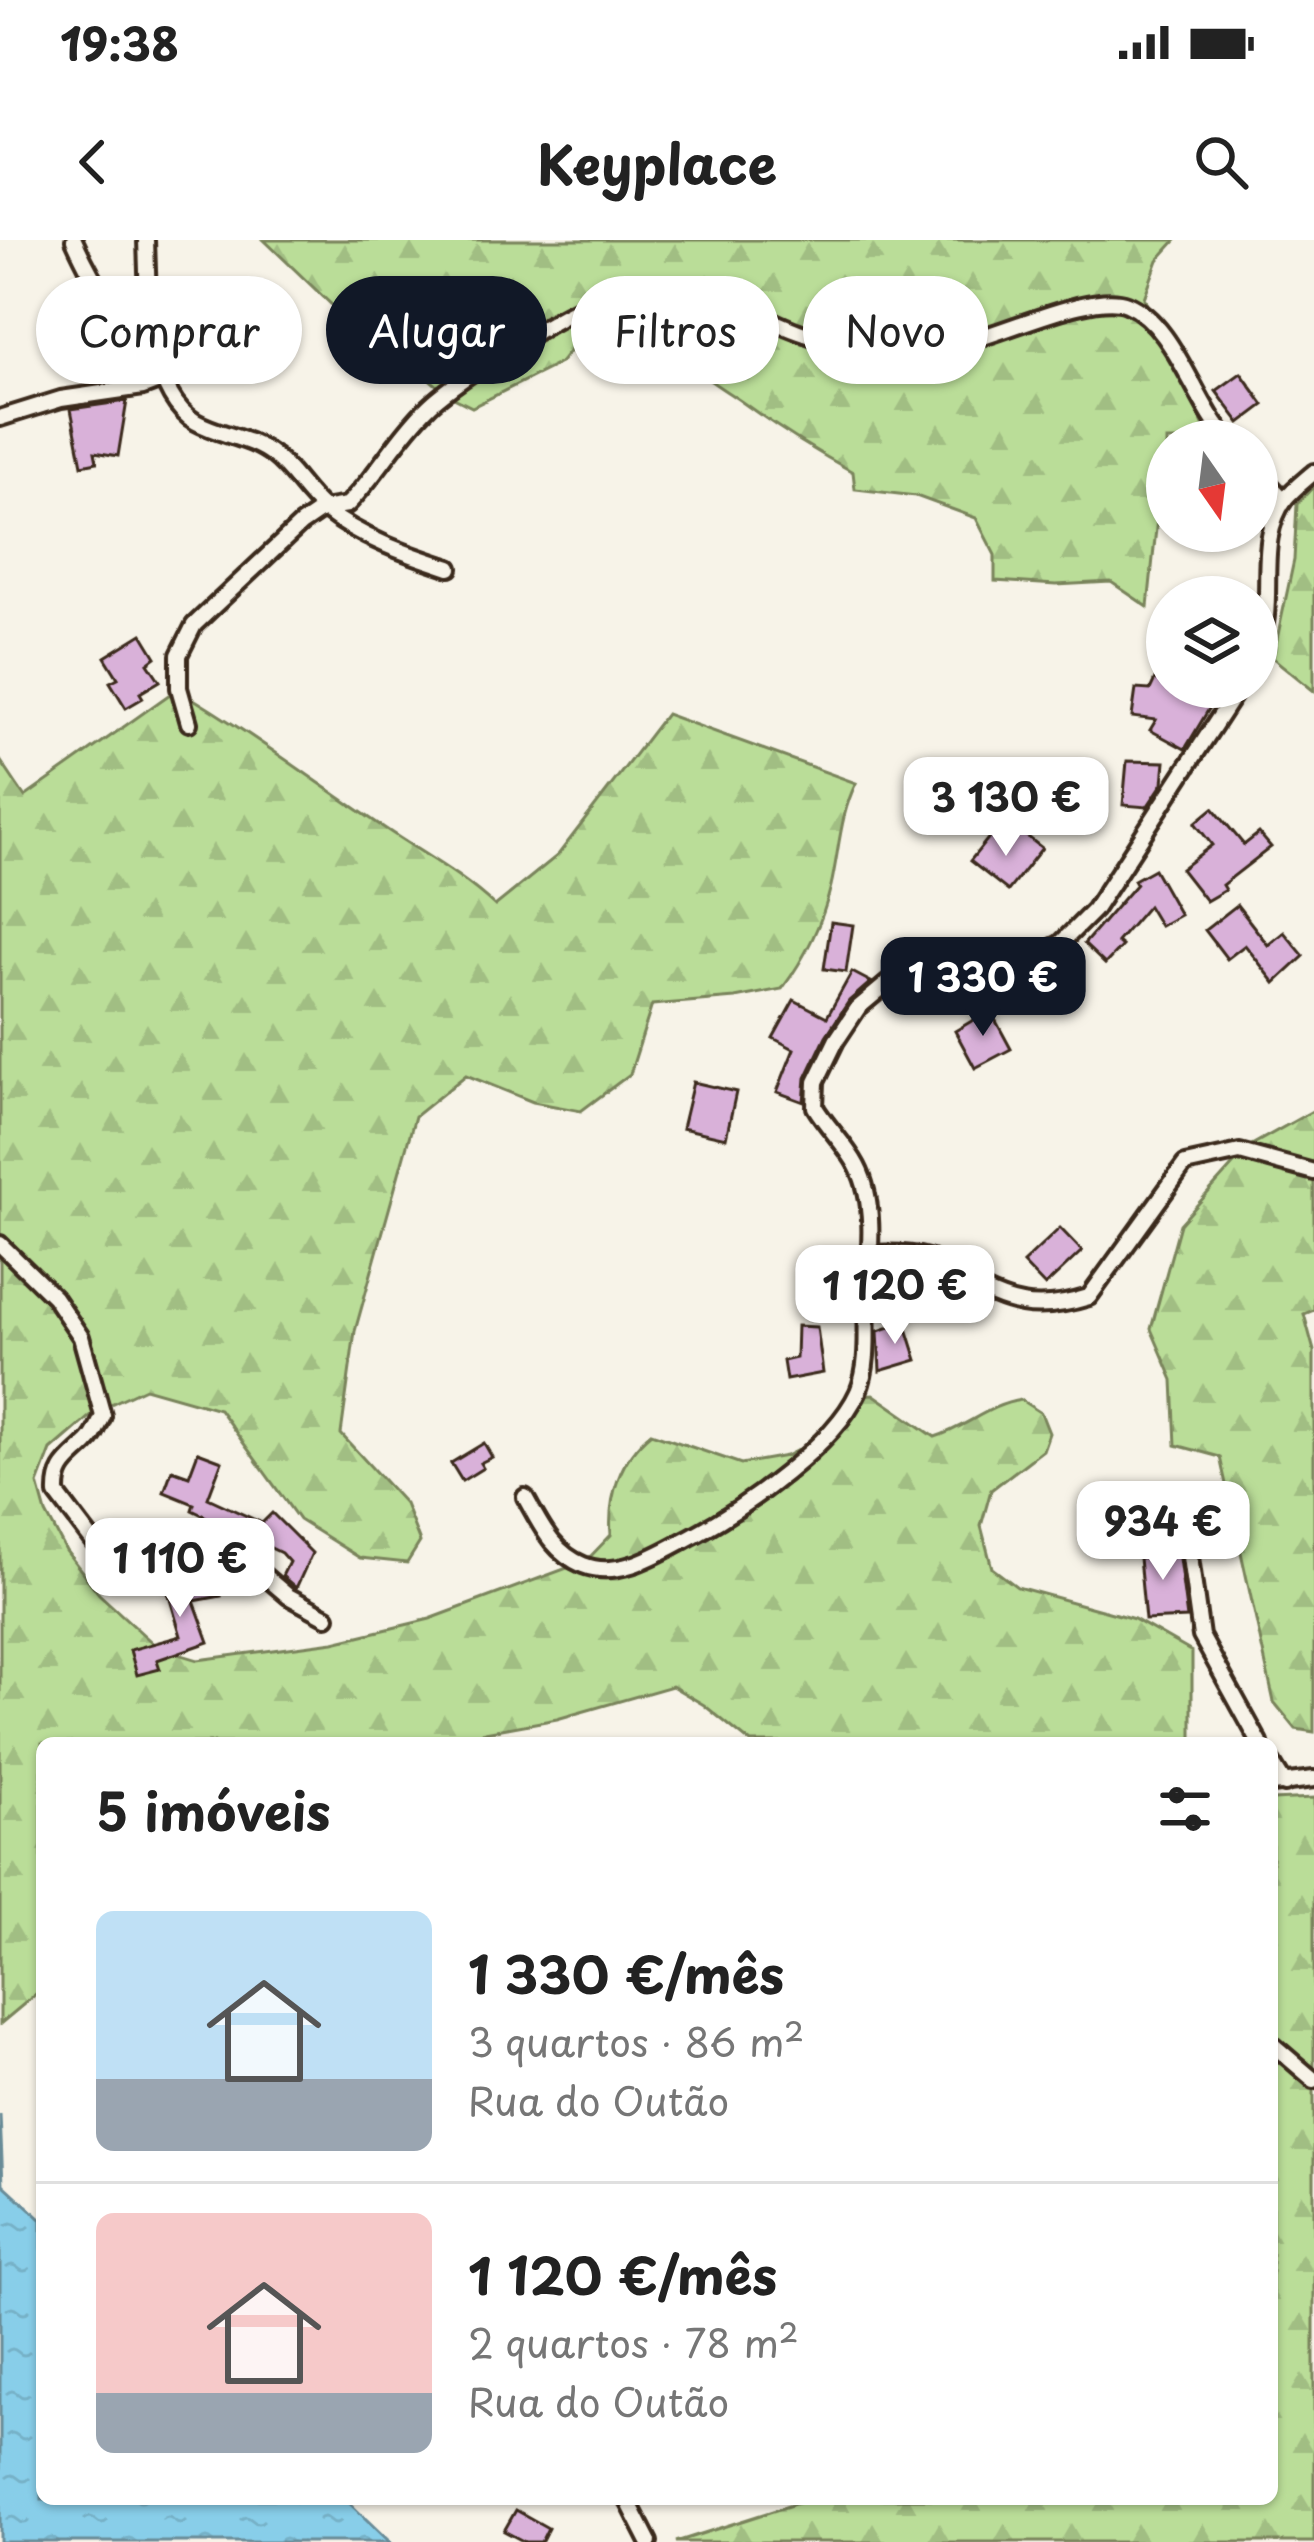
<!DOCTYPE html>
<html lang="pt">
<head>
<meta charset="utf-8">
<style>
	body { margin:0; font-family:"Playpen Sans",sans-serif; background:#f6f6f6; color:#222; height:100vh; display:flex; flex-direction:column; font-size:45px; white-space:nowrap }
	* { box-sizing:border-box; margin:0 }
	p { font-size:39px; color:#767676 }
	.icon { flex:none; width:66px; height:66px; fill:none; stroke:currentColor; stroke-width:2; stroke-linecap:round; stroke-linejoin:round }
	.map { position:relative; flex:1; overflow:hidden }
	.drawer { position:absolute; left:36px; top:1497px; width:1242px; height:768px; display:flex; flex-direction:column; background:#fff; border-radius:18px; box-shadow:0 3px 9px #0004 }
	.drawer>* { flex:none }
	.banner { position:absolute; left:36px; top:36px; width:1242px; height:108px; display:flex; gap:24px }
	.needle { width:78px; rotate:166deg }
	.fabs { position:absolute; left:1146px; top:180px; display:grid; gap:24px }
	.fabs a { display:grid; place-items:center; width:132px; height:132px; border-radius:50%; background:#fff; box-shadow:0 3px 9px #0004; font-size:60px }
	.price { position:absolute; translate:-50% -102px; padding:0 27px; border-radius:24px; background:#fff; color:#222; font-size:39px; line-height:78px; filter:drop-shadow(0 3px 6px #0008) }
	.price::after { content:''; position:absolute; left:50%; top:72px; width:36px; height:27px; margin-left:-18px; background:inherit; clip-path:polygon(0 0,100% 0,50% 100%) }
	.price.on { background:#111827; color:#fff }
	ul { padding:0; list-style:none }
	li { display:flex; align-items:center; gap:36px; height:300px; padding:0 60px }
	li+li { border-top:3px solid #e0e0e0 }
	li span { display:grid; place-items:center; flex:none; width:336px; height:240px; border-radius:18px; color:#555 }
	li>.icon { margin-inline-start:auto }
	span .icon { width:144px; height:144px; fill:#fffc; stroke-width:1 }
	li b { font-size:51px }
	h2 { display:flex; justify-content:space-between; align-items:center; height:144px; padding:0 60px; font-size:51px }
	.pill { padding:0 42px; border-radius:54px; background:#fff; box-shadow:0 3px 9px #0004; font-size:42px; line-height:108px }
	.pill.on { background:#111827; color:#fff }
	.status { display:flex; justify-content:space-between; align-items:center; height:84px; padding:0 60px; background:#fff; direction:ltr }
	.status svg { height:33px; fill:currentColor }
	header { display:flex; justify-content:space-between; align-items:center; height:156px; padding:0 60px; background:#fff; font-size:54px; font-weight:700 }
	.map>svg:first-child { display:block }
	.forest { fill:url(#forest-firs); stroke:#7a845b; stroke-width:3 }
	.water { fill:url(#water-ripples); stroke:#698c98; stroke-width:3 }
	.building { fill:#d9b1d9; stroke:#3b2a1e; stroke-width:3 }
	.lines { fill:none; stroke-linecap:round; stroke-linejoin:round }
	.street-casing { stroke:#3b2a1e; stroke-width:22 }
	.street { stroke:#f7f3e8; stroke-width:14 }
</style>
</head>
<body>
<div class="status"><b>19:38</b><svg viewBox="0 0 49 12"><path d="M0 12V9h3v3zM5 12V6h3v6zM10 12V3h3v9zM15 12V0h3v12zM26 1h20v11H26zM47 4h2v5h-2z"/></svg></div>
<header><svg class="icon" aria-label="back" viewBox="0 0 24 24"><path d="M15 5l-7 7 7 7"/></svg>Keyplace<svg class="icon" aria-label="search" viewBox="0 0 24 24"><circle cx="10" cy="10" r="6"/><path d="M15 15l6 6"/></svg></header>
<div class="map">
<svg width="1314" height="2302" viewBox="0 0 1314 2302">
	<defs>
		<pattern id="forest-firs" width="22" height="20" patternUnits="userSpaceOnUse" patternTransform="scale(3)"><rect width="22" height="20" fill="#badd98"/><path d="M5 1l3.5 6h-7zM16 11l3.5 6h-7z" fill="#a1be83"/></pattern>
		<pattern id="water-ripples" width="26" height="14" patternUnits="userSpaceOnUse" patternTransform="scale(3)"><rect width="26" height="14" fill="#88cee9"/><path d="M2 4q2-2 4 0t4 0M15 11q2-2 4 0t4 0" fill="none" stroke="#76b1c7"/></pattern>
	</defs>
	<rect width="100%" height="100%" fill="#f7f3e8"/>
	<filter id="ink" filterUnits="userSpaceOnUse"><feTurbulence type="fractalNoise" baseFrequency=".00833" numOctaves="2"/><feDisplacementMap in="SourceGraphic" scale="24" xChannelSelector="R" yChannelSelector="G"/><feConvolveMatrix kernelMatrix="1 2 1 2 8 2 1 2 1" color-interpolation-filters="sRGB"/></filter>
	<g filter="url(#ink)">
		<g class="forest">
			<path d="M 264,0 L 1176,0 L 1158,20 L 1144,58 L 1211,201 L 1167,201 L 1167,259 L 1159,259 L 1148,367 L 1111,342 L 1056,345 L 995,341 L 995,315 L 976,278 L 916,256 L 855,249 L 853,232 C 814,211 778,188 742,162 C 720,146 693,134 679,108 C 669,90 670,74 656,58 L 617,64 L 592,83 L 560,123 L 472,167 L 448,155 L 383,99 L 336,69 Z"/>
			<path d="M 1314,246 L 1314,451 L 1273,418 L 1294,320 L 1297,264 Z"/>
			<path d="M 177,449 C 248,491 312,539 380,585 C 419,612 460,633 495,666 L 558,615 L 666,474 L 856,543 C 840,575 839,611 831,646 C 822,684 805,718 782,749 L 735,758 L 652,765 L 630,834 L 581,871 L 533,862 L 466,835 L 415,876 L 355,1091 L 341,1194 L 405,1264 L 420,1302 L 407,1323 L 360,1318 L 299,1280 L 219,1169 L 145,1148 L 96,1171 L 51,1210 L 38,1244 L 46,1273 L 66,1311 L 99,1354 L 158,1408 L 198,1420 L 334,1402 L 430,1379 L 586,1321 L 611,1295 C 608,1256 620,1218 651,1193 L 741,1224 L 786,1216 L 813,1202 L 851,1156 L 873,1154 L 935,1197 C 967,1187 988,1165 1021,1160 L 1041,1173 L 1049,1193 L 1043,1210 L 991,1250 L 981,1286 L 992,1328 L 1017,1347 L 1134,1379 L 1192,1412 L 1192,1503 L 751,1503 L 704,1465 L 672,1446 L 557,1479 L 485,1492 L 454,1503 L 42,1503 L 42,1749 L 0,1784 L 0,520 L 25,557 Z"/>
			<path d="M 1314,870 L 1314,1070 L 1304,1074 L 1314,1111 L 1314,1492 L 1296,1489 L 1274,1462 L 1220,1217 L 1176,1205 L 1173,1140 L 1151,1089 L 1180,984 L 1250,906 Z"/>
			<path d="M 1314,1558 L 1314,2302 L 676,2302 L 810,2259 L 1272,2259 L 1272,1560 Z"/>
		</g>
		<path class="water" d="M 0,1875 L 3,1944 L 42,1980 L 42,2259 L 345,2259 L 390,2302 L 0,2302 Z"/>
		<g class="building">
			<path d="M 1241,133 L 1264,165 L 1240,183 L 1216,151 Z"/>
			<path d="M 127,161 L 118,216 L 95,212 L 97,222 L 82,225 L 71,169 Z"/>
			<path d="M 142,394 L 156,417 L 148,423 L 160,441 L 140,453 L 143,458 L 126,468 L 110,442 L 118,438 L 105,417 Z"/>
			<path d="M 1156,437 L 1167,443 L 1167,447 L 1222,447 L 1185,509 L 1150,490 L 1156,480 L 1132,477 L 1136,449 L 1150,450 Z"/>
			<path d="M 1127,521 L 1165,522 L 1163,543 L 1147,567 L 1123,565 Z"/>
			<path d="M 1213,568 L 1244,605 L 1259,593 L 1271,607 L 1222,645 L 1225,650 L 1206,661 L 1181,629 L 1212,605 L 1195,583 Z"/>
			<path d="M 1019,590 L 1042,608 L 1008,651 L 970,621 L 990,596 L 1005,608 Z"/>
			<path d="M 1154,629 L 1180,675 L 1160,686 L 1148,666 L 1117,702 L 1122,706 L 1105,724 L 1084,704 L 1136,644 L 1134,640 Z"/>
			<path d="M 1237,665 L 1268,705 L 1284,692 L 1304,716 L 1275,743 L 1245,705 L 1227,719 L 1205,690 Z"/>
			<path d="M 831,682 L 853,685 L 846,732 L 824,729 Z"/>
			<path d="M 852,732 L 871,742 L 849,761 L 826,796 L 806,838 L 804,862 L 777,852 L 794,809 L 773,798 L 794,760 L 827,777 Z"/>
			<path d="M 990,770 L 1011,809 L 975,828 L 955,791 Z"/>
			<path d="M 693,842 L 736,852 L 726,898 L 682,888 Z"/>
			<path d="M 1060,988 L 1082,1011 L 1045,1046 L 1023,1023 Z"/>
			<path d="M 905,1082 L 917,1120 L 880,1131 L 878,1091 Z"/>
			<path d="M 797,1086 L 817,1087 L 823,1133 L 786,1140 L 783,1121 L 796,1118 Z"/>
			<path d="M 484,1203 L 492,1217 L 480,1223 L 483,1228 L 462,1241 L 451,1223 Z"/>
			<path d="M 198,1212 L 222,1221 L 208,1258 L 262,1283 L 272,1273 L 312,1313 L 296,1348 L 282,1336 L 289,1322 L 281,1313 L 192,1270 L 194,1264 L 164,1252 L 172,1230 L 189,1236 Z"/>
			<path d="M 1174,1281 L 1187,1378 L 1145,1380 L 1139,1318 L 1170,1314 L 1166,1282 Z"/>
			<path d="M 216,1333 L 221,1356 L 194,1361 L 209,1402 L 157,1420 L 160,1429 L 137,1435 L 130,1410 L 181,1396 L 164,1339 Z"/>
			<path d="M 516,2270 L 548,2288 L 541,2302 L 525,2302 L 504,2291 Z"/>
		</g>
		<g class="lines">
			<g class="street-casing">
				<g id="street">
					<path d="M 74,0 C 91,37 115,84 152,100"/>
					<path d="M 146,0 C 148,51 146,153 196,182 C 221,196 250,197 273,215 C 293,230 305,254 324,269 C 360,298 407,314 450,328"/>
					<path d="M 0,178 L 61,159 L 143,147 L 164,139"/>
					<path d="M 1257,231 L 1284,260"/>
					<path d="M 1257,411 C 1279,365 1253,302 1285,259 C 1293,249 1305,240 1314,232"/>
					<path d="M 189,483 L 179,448 L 179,415 L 194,385 L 301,284 L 323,269 L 347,265 C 377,235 397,197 428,167 C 457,138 576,63 615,54 C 654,45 694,54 732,65 C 755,71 776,84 799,92 C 842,108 888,111 934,109 C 984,105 1089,48 1127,64 C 1175,84 1194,163 1229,201"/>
					<path d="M 0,1004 L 54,1057 L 81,1097 L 103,1176 C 98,1186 95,1196 87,1203 C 69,1221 56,1226 57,1254 L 113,1328 L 133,1331 L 233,1320 L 254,1327 L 288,1356 L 327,1377"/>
					<path d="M 871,1014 C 890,1013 910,1013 928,1018 C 940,1021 950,1033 961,1039 C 1009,1065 1034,1074 1089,1057 L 1185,924 L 1240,912 L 1314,932"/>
					<path d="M 525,1257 C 541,1285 552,1312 583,1325 C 620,1340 661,1312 694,1295 C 744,1268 834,1205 858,1152 C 872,1119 864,1078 867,1043 C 871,1007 875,960 857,926 C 846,905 827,887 815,867 L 816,842 L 836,801 L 858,768 L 889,742 L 1003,731 L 1060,704 L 1094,670 L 1239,447"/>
					<path d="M 1185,1281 L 1201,1396 L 1260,1503"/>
					<path d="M 1272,1523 L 1285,1544"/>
					<path d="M 1272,1544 L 1314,1539"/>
					<path d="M 1272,1804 L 1314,1840"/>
					<path d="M 627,2259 L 649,2302"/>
				</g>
			</g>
			<use href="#street" class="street"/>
		</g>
	</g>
</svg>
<div class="fabs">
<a><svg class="needle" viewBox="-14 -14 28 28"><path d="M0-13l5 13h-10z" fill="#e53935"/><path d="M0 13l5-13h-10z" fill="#767676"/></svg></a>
<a><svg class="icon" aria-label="layers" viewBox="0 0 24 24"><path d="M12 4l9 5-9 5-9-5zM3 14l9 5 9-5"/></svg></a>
</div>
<b class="price" style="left:1006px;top:619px">3 130 €</b>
<b class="price on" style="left:983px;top:799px">1 330 €</b>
<b class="price" style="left:895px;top:1107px">1 120 €</b>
<b class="price" style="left:1163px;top:1343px">934 €</b>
<b class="price" style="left:180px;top:1380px">1 110 €</b>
<div class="banner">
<a class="pill">Comprar</a>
<a class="pill on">Alugar</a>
<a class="pill">Filtros</a>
<a class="pill">Novo</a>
</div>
<section class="drawer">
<h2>5 imóveis<svg class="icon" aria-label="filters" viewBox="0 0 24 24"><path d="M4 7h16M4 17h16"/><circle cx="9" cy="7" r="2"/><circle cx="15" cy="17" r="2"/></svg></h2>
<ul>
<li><span style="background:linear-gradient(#bfe0f5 70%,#9aa5b1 0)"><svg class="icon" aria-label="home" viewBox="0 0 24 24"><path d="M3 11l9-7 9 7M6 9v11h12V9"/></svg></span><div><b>1 330 €/mês</b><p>3 quartos · 86 m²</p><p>Rua do Outão</p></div></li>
<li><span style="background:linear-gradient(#f6c9c9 75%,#9aa5b1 0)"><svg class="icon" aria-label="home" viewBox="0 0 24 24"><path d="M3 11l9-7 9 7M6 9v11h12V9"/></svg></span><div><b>1 120 €/mês</b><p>2 quartos · 78 m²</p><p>Rua do Outão</p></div></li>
</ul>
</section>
</div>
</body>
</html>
